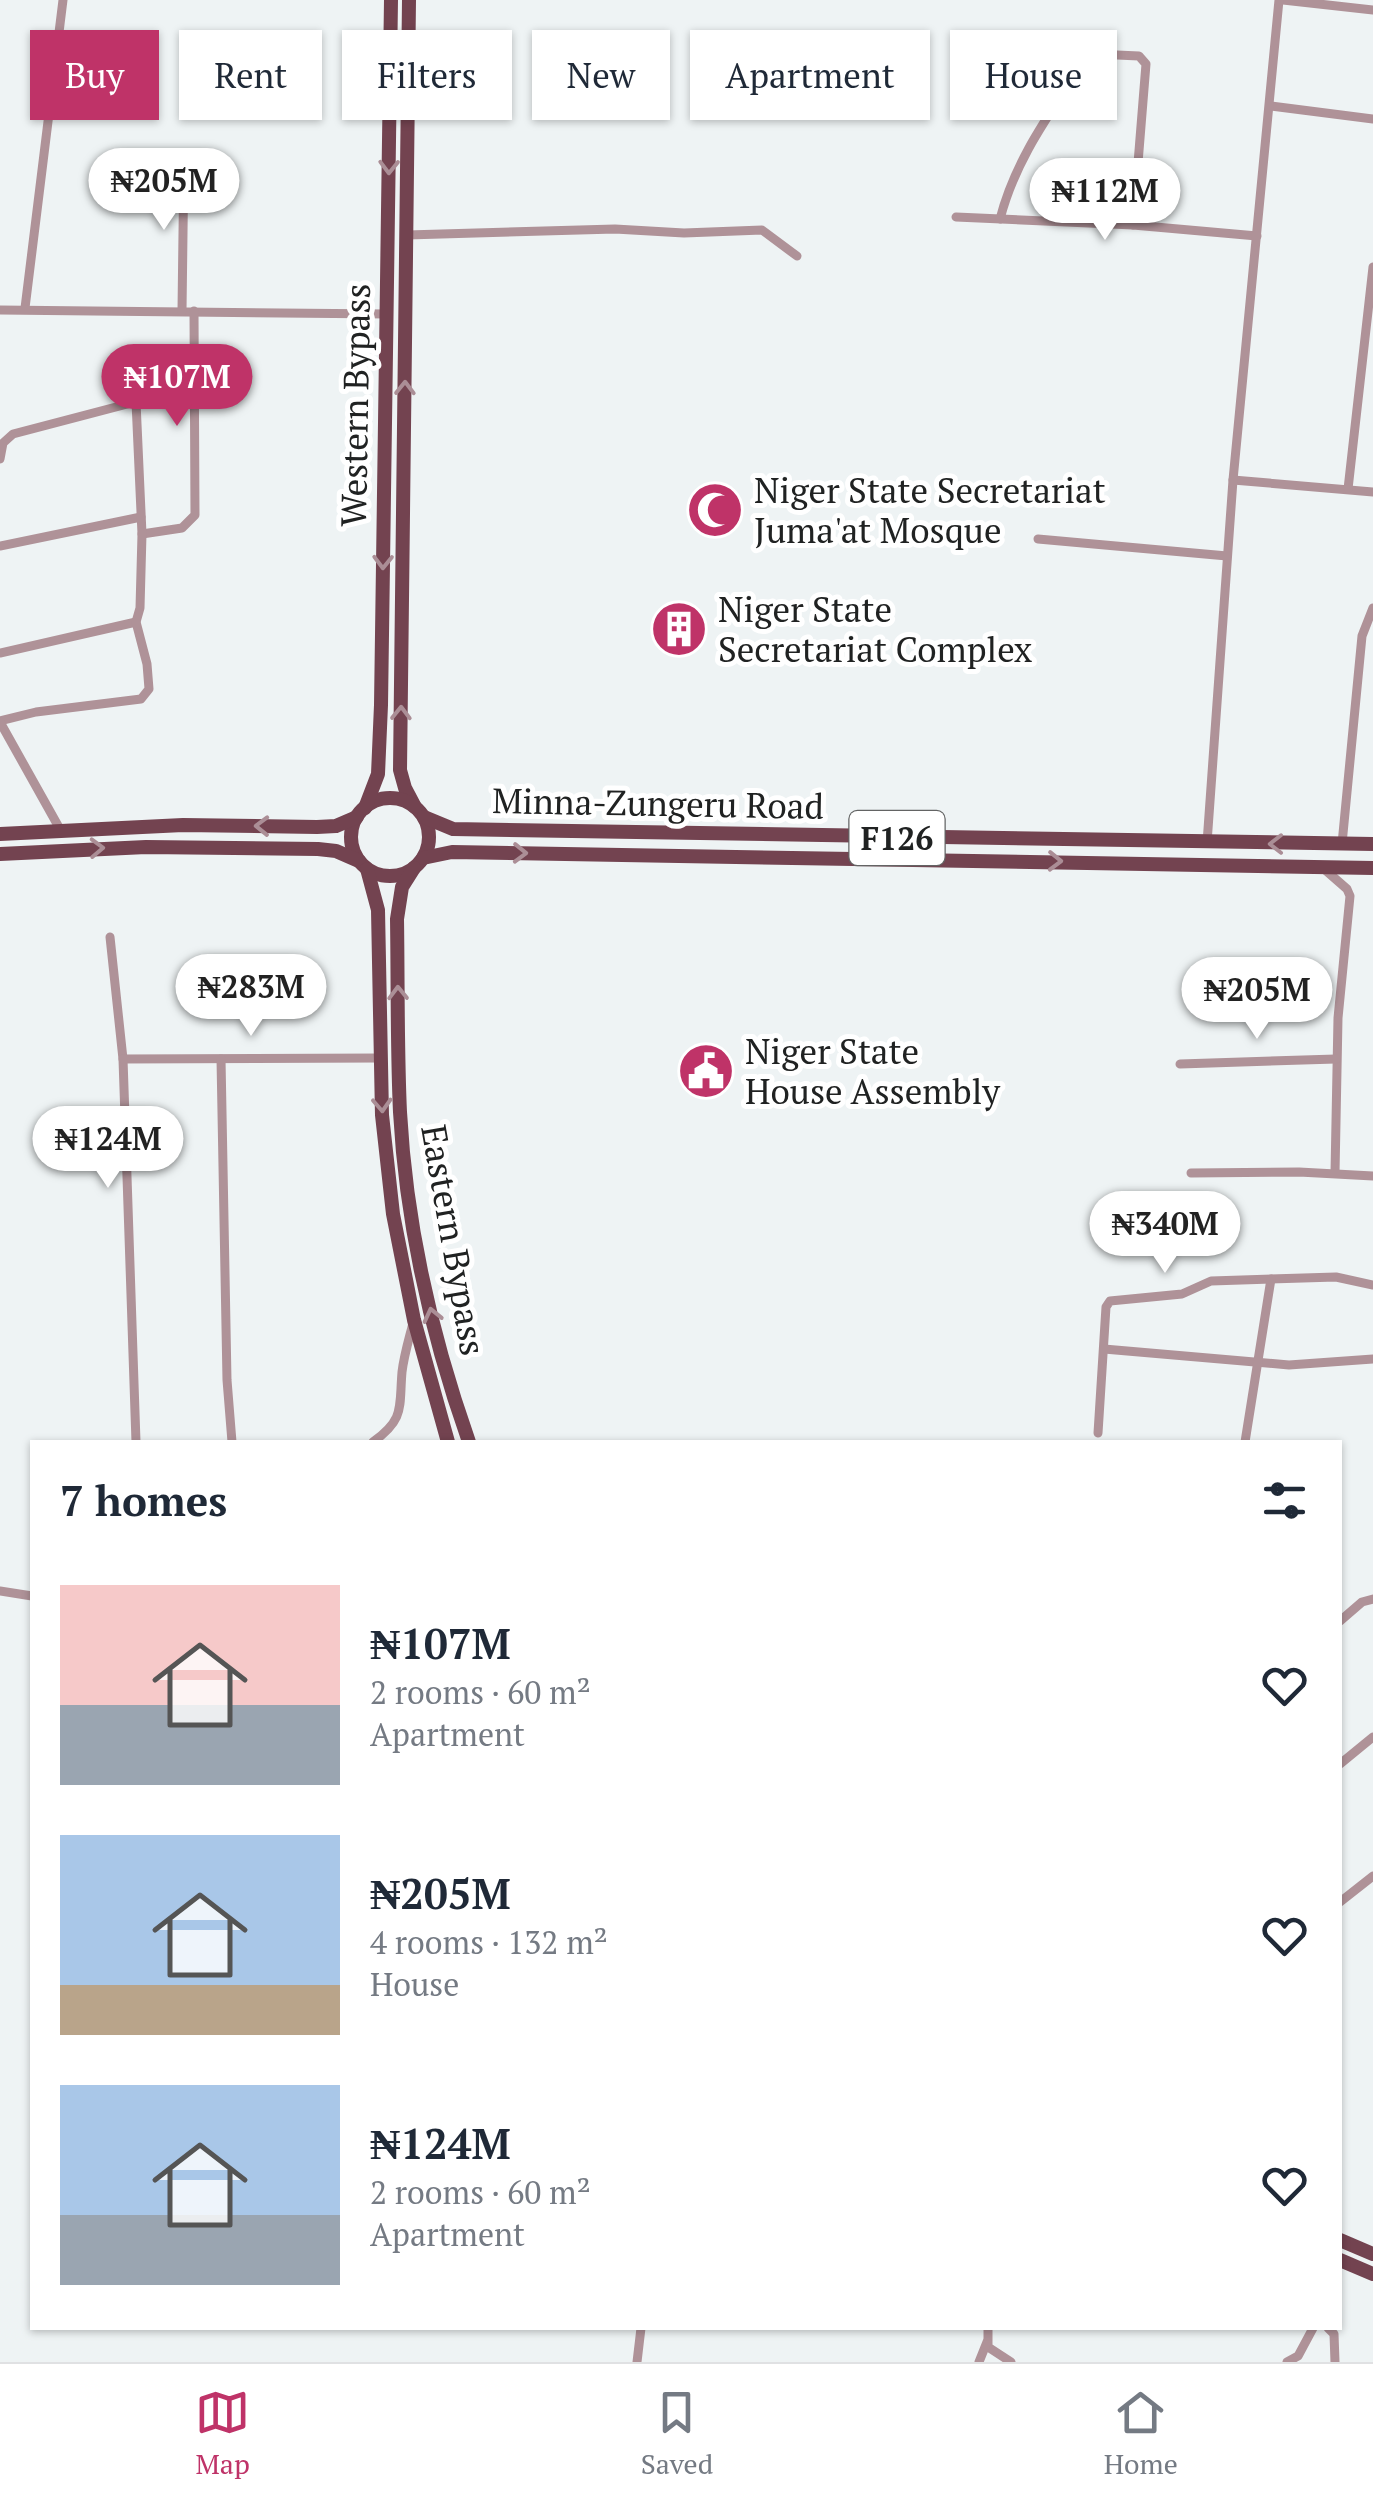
<!DOCTYPE html>
<html lang="en">
<head>
<meta charset="utf-8">
<style>
	body { margin:0; font-family:"PT Serif",serif; background:#f6f6f7; color:#1f2937; height:100vh; display:flex; flex-direction:column; font-size:38px; white-space:nowrap }
	* { box-sizing:border-box; margin:0 }
	p { font-size:32px; color:#747a83 }
	.icon { flex:none; width:55px; height:55px; fill:none; stroke:currentColor; stroke-width:2; stroke-linecap:round; stroke-linejoin:round }
	.map { position:relative; flex:1; overflow:hidden }
	.details { position:absolute; left:30px; top:1440px; width:1312px; height:890px; display:flex; flex-direction:column; background:#fff; border-radius:0px; box-shadow:0 2px 8px #0004 }
	.details>* { flex:none }
	.top-card { position:absolute; left:30px; top:30px; width:1315px; height:90px; display:flex; gap:20px }
	.price { position:absolute; translate:-50% -85px; padding:0 22px; border-radius:35px; background:#fff; color:#222; font-size:32px; line-height:65px; filter:drop-shadow(0 2px 5px #0008) }
	.price::after { content:''; position:absolute; left:50%; top:60px; width:30px; height:22px; margin-left:-15px; background:inherit; clip-path:polygon(0 0,100% 0,50% 100%) }
	.price.selected { background:#bf3368; color:#fff }
	ul { padding:0; list-style:none }
	li { display:flex; align-items:center; gap:30px; height:250px; padding:0 30px }
	li span { display:grid; place-items:center; flex:none; width:280px; height:200px; border-radius:0px; color:#555 }
	li>.icon { margin-inline-start:auto }
	span .icon { width:120px; height:120px; fill:#fffc; stroke-width:1 }
	li b { font-size:42px }
	h2 { display:flex; justify-content:space-between; align-items:center; height:120px; padding:0 30px; font-size:42px }
	.pill { padding:0 35px; border-radius:0px; background:#fff; box-shadow:0 2px 8px #0004; font-size:35px; line-height:90px }
	.pill.selected { background:#bf3368; color:#fff }
	.menu { display:flex; justify-content:space-around; align-items:center; height:140px; border-top:2px solid #e0e1e3; background:#fff; font-size:28px; color:#747a83 }
	.menu a { display:grid; justify-items:center; gap:5px }
	.menu .selected { color:#bf3368 }
	.map>svg:first-child { display:block }
	.lines { fill:none; stroke-linecap:round; stroke-linejoin:round }
	.minor { stroke:#af9298; stroke-width:9 }
	.primary { stroke:#734350; stroke-width:14 }
	.oneway { stroke:#ab8e96 }
	.labels { text-anchor:middle; dominant-baseline:central; stroke-width:10; stroke-linejoin:round; paint-order:stroke }
	.shield { fill:#fff; stroke:#636464; stroke-width:2.5 }
	.shield-label { font-size:32px; font-weight:bold; fill:#202222 }
	.street-label { font-size:35px; fill:#202222; stroke:#fff }
	.poi-label { font-size:35px; fill:#202222; stroke:#fff; text-anchor:start }
</style>
</head>
<body>
<div class="map">
<svg width="1373" height="2362" viewBox="0 0 1373 2362">
	<rect width="100%" height="100%" fill="#eef3f4"/>
	<g class="lines">
		<g class="minor">
			<path d="M 1283,0 L 1373,10"/>
			<path d="M 1271,106 L 1373,119"/>
			<path d="M 956,217 L 1133,225 L 1257,236"/>
			<path d="M 1000,219 C 1016,157 1052,111 1086,58 L 1095,54 L 1139,56 L 1146,64 L 1133,225"/>
			<path d="M 407,235 L 615,229 L 684,233 L 762,230 L 797,256"/>
			<path d="M 25,308 L 63,0"/>
			<path d="M 0,310 L 387,314"/>
			<path d="M 182,311 L 184,155"/>
			<path d="M 0,459 L 3,443 L 13,434 L 196,386"/>
			<path d="M 1233,480 L 1373,492"/>
			<path d="M 1348,489 L 1373,267"/>
			<path d="M 142,534 L 182,528 L 195,515 L 194,311"/>
			<path d="M 1038,539 L 1227,556"/>
			<path d="M 0,546 L 141,517"/>
			<path d="M 0,653 L 136,622"/>
			<path d="M 0,721 L 36,712 L 141,699 L 149,689 L 147,664 L 136,622 L 140,608 L 142,534 L 136,402"/>
			<path d="M 0,722 L 61,831"/>
			<path d="M 1207,843 L 1233,480 L 1279,0"/>
			<path d="M 1342,844 L 1362,636 L 1373,608"/>
			<path d="M 1323,868 L 1347,889 L 1350,896 L 1338,1018 L 1335,1173"/>
			<path d="M 110,937 L 123,1059 L 136,1442"/>
			<path d="M 123,1059 L 380,1058"/>
			<path d="M 221,1059 L 227,1380 L 232,1442"/>
			<path d="M 1180,1064 L 1336,1059"/>
			<path d="M 1191,1173 L 1299,1172 L 1373,1176"/>
			<path d="M 1104,1349 L 1289,1365 L 1373,1359"/>
			<path d="M 1098,1433 L 1106,1307 L 1110,1301 L 1182,1294 L 1211,1281 L 1336,1277 L 1373,1285"/>
			<path d="M 373,1442 C 405,1419 399,1408 402,1372 C 404,1355 409,1339 413,1323"/>
			<path d="M 1245,1442 L 1271,1279"/>
			<path d="M 0,1591 L 32,1596"/>
			<path d="M 1340,1621 L 1362,1602 L 1373,1599"/>
			<path d="M 1340,1764 L 1373,1737"/>
			<path d="M 1340,1902 L 1373,1876"/>
			<path d="M 988,2328 L 988,2347 L 1011,2362"/>
			<path d="M 1328,2328 L 1334,2334 L 1335,2362"/>
			<path d="M 637,2362 L 641,2328"/>
			<path d="M 979,2362 L 987,2342"/>
			<path d="M 1287,2362 L 1298,2356 L 1313,2328"/>
		</g>
		<g class="primary">
			<path d="M 409,0 L 400,770 L 405,788 L 415,807"/>
			<circle cx="390" cy="837" r="39"/>
			<path d="M 365,808 L 378,774 L 381,705 L 391,0"/>
			<path d="M 424,817 L 453,829 L 1373,844"/>
			<path d="M 0,834 L 183,825 L 317,827 L 336,826 L 357,817"/>
			<path d="M 0,854 L 146,847 L 318,849 L 336,851 L 359,861"/>
			<path d="M 423,858 L 452,852 L 1373,868"/>
			<path d="M 414,868 L 402,887 L 397,919 C 398,983 397,1048 400,1112 C 406,1223 432,1337 469,1442"/>
			<path d="M 367,869 L 378,910 L 382,1115 L 393,1214 L 414,1320 L 448,1442"/>
			<path d="M 1340,2240 L 1373,2254"/>
			<path d="M 1340,2260 L 1373,2274"/>
		</g>
	</g>
	<defs><path id="oneway-chevron" d="M-2-3.5L2.5 0L-2 3.5" fill="none" stroke-width="1.6" stroke-linecap="round" stroke-linejoin="round" transform="scale(2.5)"/></defs>
	<g class="oneway">
		<use href="#oneway-chevron" transform="translate(389 167) rotate(91)"/>
		<use href="#oneway-chevron" transform="translate(405 388) rotate(-89)"/>
		<use href="#oneway-chevron" transform="translate(383 562) rotate(91)"/>
		<use href="#oneway-chevron" transform="translate(401 713) rotate(-89)"/>
		<use href="#oneway-chevron" transform="translate(262 826) rotate(-179)"/>
		<use href="#oneway-chevron" transform="translate(1276 844) rotate(-180)"/>
		<use href="#oneway-chevron" transform="translate(97 848) rotate(-2)"/>
		<use href="#oneway-chevron" transform="translate(520 853) rotate(1)"/>
		<use href="#oneway-chevron" transform="translate(1055 861) rotate(1)"/>
		<use href="#oneway-chevron" transform="translate(398 993) rotate(-91)"/>
		<use href="#oneway-chevron" transform="translate(382 1105) rotate(87)"/>
		<use href="#oneway-chevron" transform="translate(432 1315) rotate(-103)"/>
	</g>
	<defs>
		<g id="mosque-disc" transform="scale(2.875)"><circle r="9.5" fill="#bf3368" stroke="#fff"/><path d="M3.5-4.9A6 6 0 1 0 3.5 4.9A5 5 0 1 1 3.5-4.9Z" fill="#fff"/></g>
		<g id="building-disc" transform="scale(2.875)"><circle r="9.5" fill="#bf3368" stroke="#fff"/><path d="M-4-6H4V6H1V3H-1V6H-4ZM-2.5-4.3h1.7v1.8h-1.7ZM.8-4.3h1.7v1.8H.8ZM-2.5-1h1.7V.8h-1.7ZM.8-1h1.7V.8H.8Z" fill="#fff"/></g>
		<g id="civic-disc" transform="scale(2.875)"><circle r="9.5" fill="#bf3368" stroke="#fff"/><path d="M-.6-6.5H3V-4.5H.6V-3L4-1V1h2V6H-6V1h2V-1L-.6-3ZM-1.2 2.5V6h2.4V2.5Z" fill="#fff"/></g>
	</defs>
	<g fill-rule="evenodd">
		<use href="#mosque-disc" x="715" y="510"/>
		<use href="#building-disc" x="679" y="629"/>
		<use href="#civic-disc" x="706" y="1071"/>
	</g>
	<g class="labels">
		<rect class="shield" x="849.5" y="811" width="95" height="54" rx="8"/>
		<g class="shield-label">
			<text x="897" y="838">F126</text>
		</g>
		<g class="street-label">
			<text transform="translate(355 405) rotate(-89)">Western Bypass</text>
			<text transform="translate(658 803) rotate(1)">Minna-Zungeru Road</text>
			<text transform="translate(454 1240) rotate(80)">Eastern Bypass</text>
		</g>
		<g class="poi-label">
			<text x="754" y="490">Niger State Secretariat<tspan x="754" dy="40">Juma'at Mosque</tspan></text>
			<text x="718" y="609">Niger State<tspan x="718" dy="40">Secretariat Complex</tspan></text>
			<text x="745" y="1051">Niger State<tspan x="745" dy="40">House Assembly</tspan></text>
		</g>
	</g>
</svg>
<b class="price" style="left:164px;top:233px">₦205M</b>
<b class="price" style="left:1105px;top:243px">₦112M</b>
<b class="price selected" style="left:177px;top:429px">₦107M</b>
<b class="price" style="left:251px;top:1039px">₦283M</b>
<b class="price" style="left:1257px;top:1042px">₦205M</b>
<b class="price" style="left:108px;top:1191px">₦124M</b>
<b class="price" style="left:1165px;top:1276px">₦340M</b>
<div class="top-card">
<a class="pill selected">Buy</a>
<a class="pill">Rent</a>
<a class="pill">Filters</a>
<a class="pill">New</a>
<a class="pill">Apartment</a>
<a class="pill">House</a>
</div>
<section class="details">
<h2>7 homes<svg class="icon" aria-label="filters" viewBox="0 0 24 24"><path d="M4 7h16M4 17h16"/><circle cx="9" cy="7" r="2"/><circle cx="15" cy="17" r="2"/></svg></h2>
<ul>
<li><span style="background:linear-gradient(#f6c9c9 60%,#9aa5b1 0)"><svg class="icon" aria-label="home" viewBox="0 0 24 24"><path d="M3 11l9-7 9 7M6 9v11h12V9"/></svg></span><div><b>₦107M</b><p>2 rooms · 60 m²</p><p>Apartment</p></div><svg class="icon" aria-label="heart" viewBox="0 0 24 24"><path d="M12 20l-8-8c-3-5 5-10 8-4 3-6 11-1 8 4z"/></svg></li>
<li><span style="background:linear-gradient(#a9c7e8 75%,#b9a48a 0)"><svg class="icon" aria-label="home" viewBox="0 0 24 24"><path d="M3 11l9-7 9 7M6 9v11h12V9"/></svg></span><div><b>₦205M</b><p>4 rooms · 132 m²</p><p>House</p></div><svg class="icon" aria-label="heart" viewBox="0 0 24 24"><path d="M12 20l-8-8c-3-5 5-10 8-4 3-6 11-1 8 4z"/></svg></li>
<li><span style="background:linear-gradient(#a9c7e8 65%,#9aa5b1 0)"><svg class="icon" aria-label="home" viewBox="0 0 24 24"><path d="M3 11l9-7 9 7M6 9v11h12V9"/></svg></span><div><b>₦124M</b><p>2 rooms · 60 m²</p><p>Apartment</p></div><svg class="icon" aria-label="heart" viewBox="0 0 24 24"><path d="M12 20l-8-8c-3-5 5-10 8-4 3-6 11-1 8 4z"/></svg></li>
</ul>
</section>
</div>
<nav class="menu">
<a class="selected"><svg class="icon" aria-label="map" viewBox="0 0 24 24"><path d="M3 6l6-2 6 2 6-2v14l-6 2-6-2-6 2zM9 4v14M15 6v14"/></svg>Map</a>
<a><svg class="icon" aria-label="saved" viewBox="0 0 24 24"><path d="M7 4h10v16l-5-4-5 4z"/></svg>Saved</a>
<a><svg class="icon" aria-label="home" viewBox="0 0 24 24"><path d="M3 11l9-7 9 7M6 9v11h12V9"/></svg>Home</a>
</nav>
</body>
</html>
